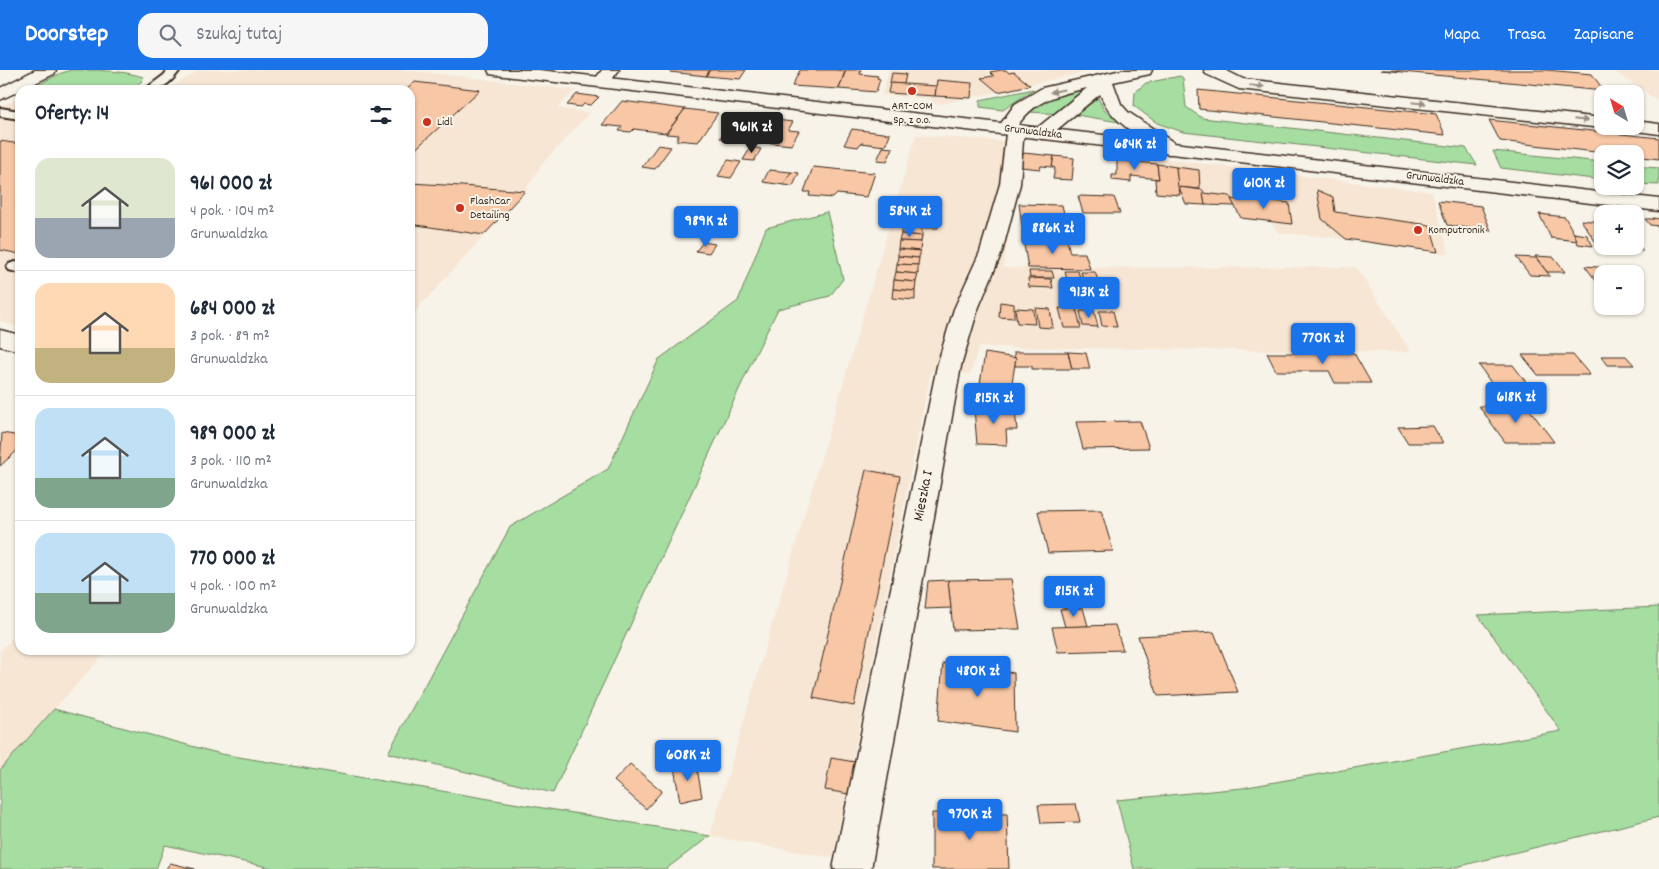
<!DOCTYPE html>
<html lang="pl">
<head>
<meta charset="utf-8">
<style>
	body { margin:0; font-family:Dekko,sans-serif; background:#f6f6f7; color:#1f2937; height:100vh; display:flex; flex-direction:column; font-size:19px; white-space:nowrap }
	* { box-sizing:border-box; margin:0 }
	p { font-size:16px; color:#747a83 }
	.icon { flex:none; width:28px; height:28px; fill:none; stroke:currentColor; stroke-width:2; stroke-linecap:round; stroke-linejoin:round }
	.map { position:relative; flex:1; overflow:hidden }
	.drawer { position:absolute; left:15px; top:15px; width:400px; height:570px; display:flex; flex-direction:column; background:#fff; border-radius:15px; box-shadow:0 1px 4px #0004 }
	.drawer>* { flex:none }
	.needle { width:32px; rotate:322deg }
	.fabs { position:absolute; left:1594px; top:15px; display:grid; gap:10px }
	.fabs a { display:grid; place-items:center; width:50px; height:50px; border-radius:10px; background:#fff; box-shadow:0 1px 4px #0004; font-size:25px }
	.price { position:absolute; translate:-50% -42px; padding:0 11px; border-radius:5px; background:#1a73e8; color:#fff; font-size:16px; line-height:32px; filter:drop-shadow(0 1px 2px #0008) }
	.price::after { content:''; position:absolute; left:50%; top:30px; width:15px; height:11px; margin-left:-8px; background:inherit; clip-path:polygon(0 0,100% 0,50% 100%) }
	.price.selected { background:#222; color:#fff }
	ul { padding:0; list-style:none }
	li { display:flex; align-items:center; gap:15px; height:125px; padding:0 20px }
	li+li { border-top:1px solid #e0e1e3 }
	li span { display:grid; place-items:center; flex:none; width:140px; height:100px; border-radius:15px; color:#555 }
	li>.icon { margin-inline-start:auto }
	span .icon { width:60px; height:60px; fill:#fffc; stroke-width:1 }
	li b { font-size:21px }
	h2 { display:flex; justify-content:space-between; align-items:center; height:60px; padding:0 20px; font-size:21px }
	header { display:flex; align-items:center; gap:30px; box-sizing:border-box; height:70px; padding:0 25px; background:#1a73e8; color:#fff }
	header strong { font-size:24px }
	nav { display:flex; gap:28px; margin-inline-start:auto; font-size:18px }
	.search { width:350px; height:45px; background:#f6f6f7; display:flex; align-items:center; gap:12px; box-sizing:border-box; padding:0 18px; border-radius:15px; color:#747a83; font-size:19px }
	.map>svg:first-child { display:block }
	.built { fill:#f7e6d4 }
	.green { fill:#a6dda1; stroke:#708460 }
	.building { fill:#f7c7a6; stroke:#3b2a1e }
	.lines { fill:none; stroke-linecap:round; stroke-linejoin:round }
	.lane-casing { stroke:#3b2a1e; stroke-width:4 }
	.street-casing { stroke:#3b2a1e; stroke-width:3 }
	.secondary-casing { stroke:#3b2a1e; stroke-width:3 }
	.lane { fill:#f7f3e8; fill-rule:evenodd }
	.street { fill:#f7f3e8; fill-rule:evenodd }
	.secondary { fill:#f7f3e8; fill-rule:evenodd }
	.oneway { fill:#998e83 }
	.poi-dot { fill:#c8321e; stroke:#f7f3e8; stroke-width:2 }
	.labels { text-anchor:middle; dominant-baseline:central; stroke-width:4; stroke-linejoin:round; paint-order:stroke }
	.far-poi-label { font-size:12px; fill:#3b2a1e; stroke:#f7f3e8; text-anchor:start }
	.far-street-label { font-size:12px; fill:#3b2a1e; stroke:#f7f3e8 }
	.street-label { font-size:15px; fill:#3b2a1e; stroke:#f7f3e8 }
</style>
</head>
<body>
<header>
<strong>Doorstep</strong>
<div class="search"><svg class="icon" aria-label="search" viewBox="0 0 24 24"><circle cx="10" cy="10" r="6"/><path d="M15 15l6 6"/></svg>Szukaj tutaj</div>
<nav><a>Mapa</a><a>Trasa</a><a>Zapisane</a></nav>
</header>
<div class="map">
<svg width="1659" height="799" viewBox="0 0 1659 799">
	<rect width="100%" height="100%" fill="#f7f3e8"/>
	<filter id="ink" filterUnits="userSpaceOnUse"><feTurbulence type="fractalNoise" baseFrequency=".02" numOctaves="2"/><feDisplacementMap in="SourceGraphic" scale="10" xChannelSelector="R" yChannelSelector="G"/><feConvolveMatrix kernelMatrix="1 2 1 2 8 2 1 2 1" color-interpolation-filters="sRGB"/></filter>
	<g filter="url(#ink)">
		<g class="built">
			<path d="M 199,0 L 405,0 L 575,20 L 557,38 L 589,43 L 543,93 L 525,121 L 410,247 L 410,20 L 167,20 Z"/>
			<path d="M 889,0 L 1081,0 L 1086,2 L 942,34 L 933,33 L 933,29 L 882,25 Z"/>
			<path d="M 1612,0 L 1659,0 L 1659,31 Z"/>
			<path d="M 20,27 L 20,258 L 0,251 L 0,37 Z"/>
			<path d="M 916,65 L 1024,73 L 1003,198 L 1356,197 L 1411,282 L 979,277 L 970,304 L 931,301 L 833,788 L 710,766 Z"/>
			<path d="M 1117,83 L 1432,122 L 1449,184 L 1329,167 L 1278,163 L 1271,152 L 1235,136 L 1186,134 L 1182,126 L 1156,123 L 1154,109 L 1131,106 L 1131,112 L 1112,110 L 1112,105 L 1117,105 Z"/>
			<path d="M 20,560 L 20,580 L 108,580 L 0,699 L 0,581 Z"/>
		</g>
		<g class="green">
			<path d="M 71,0 C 94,0 122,0 143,7 L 142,11 L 130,20 L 28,20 L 59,4 Z"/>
			<path d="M 1180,6 L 1183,8 L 1186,37 L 1202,48 L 1466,78 L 1477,95 L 1183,62 L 1157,53 L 1134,36 L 1135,22 L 1146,13 Z"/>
			<path d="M 1083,18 L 1085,20 L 1059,40 L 1060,44 L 1029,42 L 1052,27 Z"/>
			<path d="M 1034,19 L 1003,40 L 980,37 L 980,30 Z"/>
			<path d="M 1098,28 L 1104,40 L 1119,52 L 1076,45 Z"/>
			<path d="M 1493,81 L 1602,92 L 1602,110 L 1501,98 Z"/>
			<path d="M 1635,96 L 1659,98 L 1659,115 L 1635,114 Z"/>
			<path d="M 827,142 L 843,209 L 830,226 L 778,239 L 753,289 L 553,723 L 388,683 L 510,457 L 608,399 L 659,289 L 738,231 L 766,158 Z"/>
			<path d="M 1659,537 L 1659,747 L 1448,799 L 1134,799 L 1117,730 L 1242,718 L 1561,661 L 1478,545 Z"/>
			<path d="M 54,639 L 221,684 L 710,766 L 666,799 L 277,799 L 165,775 L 156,799 L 0,799 L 0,700 Z"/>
		</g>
		<g class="building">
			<path d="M 672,0 L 710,0 L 706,6 L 670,2 Z"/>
			<path d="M 710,0 L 746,0 L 740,9 L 706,6 Z"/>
			<path d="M 800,0 L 835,0 L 845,1 L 839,19 L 792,16 Z"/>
			<path d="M 846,0 L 861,0 L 860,4 L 878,6 L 877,8 L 880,9 L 876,22 L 839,19 Z"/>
			<path d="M 1001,0 L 1006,0 L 1009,3 L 1014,2 L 1030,15 L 998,22 L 981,8 L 994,6 L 990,2 Z"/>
			<path d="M 1381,0 L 1546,0 L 1592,4 L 1604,21 Z"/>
			<path d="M 892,3 L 906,4 L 904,14 L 890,13 Z"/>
			<path d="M 937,10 L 972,13 L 971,28 L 935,26 Z"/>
			<path d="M 415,12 L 480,20 L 410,84 L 410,20 L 406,20 Z"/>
			<path d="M 890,13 L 936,16 L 935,26 L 888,23 Z"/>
			<path d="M 1198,20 L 1436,44 L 1445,65 L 1199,39 Z"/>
			<path d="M 577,24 L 599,27 L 591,35 L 584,34 L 581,37 L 567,35 Z"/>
			<path d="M 622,31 L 685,39 L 666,63 L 634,59 L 631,62 L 619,61 L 622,57 L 602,55 Z"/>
			<path d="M 685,39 L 718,43 L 698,72 L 676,70 L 679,65 L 666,64 Z"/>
			<path d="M 735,45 L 768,49 L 753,72 L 720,68 Z"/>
			<path d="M 768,49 L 793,52 L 788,60 L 799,61 L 791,75 L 755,71 Z"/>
			<path d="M 1489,50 L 1659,68 L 1659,89 L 1635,86 L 1635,84 L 1613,84 L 1500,71 Z"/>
			<path d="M 852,59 L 890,64 L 885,76 L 861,73 L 858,77 L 844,75 Z"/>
			<path d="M 0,71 L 20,74 L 20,184 L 0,180 Z"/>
			<path d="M 658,75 L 671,77 L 655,99 L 642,97 Z"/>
			<path d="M 751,77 L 761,79 L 754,91 L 743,90 Z"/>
			<path d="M 883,77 L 893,78 L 887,91 L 877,90 Z"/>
			<path d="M 1023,83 L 1054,86 L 1052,97 L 1041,96 L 1040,99 L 1021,97 Z"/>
			<path d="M 1054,86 L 1074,88 L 1072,110 L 1053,109 L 1055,98 L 1052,97 Z"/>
			<path d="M 728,90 L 741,92 L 731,108 L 718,106 Z"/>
			<path d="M 1117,90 L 1157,94 L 1159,109 L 1131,106 L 1131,112 L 1112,110 L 1112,105 L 1117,105 Z"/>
			<path d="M 1157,94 L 1176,97 L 1180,125 L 1156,123 L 1155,109 L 1159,109 Z"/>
			<path d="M 813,97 L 875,103 L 867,127 L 837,124 L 833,128 L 809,126 L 810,122 L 804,122 Z"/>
			<path d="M 1176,97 L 1199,100 L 1200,119 L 1178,117 Z"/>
			<path d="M 769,100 L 791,102 L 784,115 L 763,112 Z"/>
			<path d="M 791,102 L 799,103 L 793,116 L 784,115 Z"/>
			<path d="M 410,113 L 462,116 L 525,121 L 484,165 L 410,154 Z"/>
			<path d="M 1179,117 L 1203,120 L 1205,135 L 1186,134 Z"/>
			<path d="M 1317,120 L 1333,127 L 1335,142 L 1430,155 L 1438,182 L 1346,169 L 1322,149 Z"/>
			<path d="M 1203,123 L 1230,126 L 1235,136 L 1205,135 Z"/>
			<path d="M 1078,126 L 1114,127 L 1120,143 L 1083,143 Z"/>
			<path d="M 1245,127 L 1289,133 L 1292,154 L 1241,148 L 1231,129 L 1245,131 Z"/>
			<path d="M 1438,131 L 1481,136 L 1491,161 L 1447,155 Z"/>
			<path d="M 1019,134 L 1062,135 L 1067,157 L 1022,156 Z"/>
			<path d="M 925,143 L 939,144 L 938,158 L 924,158 Z"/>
			<path d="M 1539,144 L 1565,147 L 1578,171 L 1551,168 Z"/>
			<path d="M 1653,148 L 1659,149 L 1659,156 L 1650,155 L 1645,149 L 1654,149 Z"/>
			<path d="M 1581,150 L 1602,152 L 1602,176 L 1635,176 L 1635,170 L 1643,181 L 1599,177 Z"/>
			<path d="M 901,157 L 922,158 L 922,166 L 901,164 Z"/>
			<path d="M 1574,163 L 1587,165 L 1593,176 L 1578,174 Z"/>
			<path d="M 901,164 L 922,166 L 921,172 L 899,171 Z"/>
			<path d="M 1023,169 L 1067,170 L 1070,183 L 1085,183 L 1090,199 L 1028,198 Z"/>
			<path d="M 899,171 L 921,172 L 920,181 L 898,179 Z"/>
			<path d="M 703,172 L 715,174 L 709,183 L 696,181 Z"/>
			<path d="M 898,179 L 920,181 L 919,188 L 898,186 Z"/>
			<path d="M 898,186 L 919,188 L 918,195 L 897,194 Z"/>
			<path d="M 1535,186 L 1553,187 L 1565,202 L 1547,202 Z"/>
			<path d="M 1516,187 L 1536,188 L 1550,206 L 1530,205 Z"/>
			<path d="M 897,194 L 918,195 L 918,204 L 896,202 Z"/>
			<path d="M 1585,196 L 1610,198 L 1614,204 L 1602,204 L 1602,213 L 1597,212 Z"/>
			<path d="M 1029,201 L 1052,201 L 1054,208 L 1030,208 Z"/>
			<path d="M 1065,201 L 1078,201 L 1082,215 L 1068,215 Z"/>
			<path d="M 896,202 L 918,204 L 916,212 L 894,210 Z"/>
			<path d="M 1081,202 L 1095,202 L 1100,216 L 1085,216 Z"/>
			<path d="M 1028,208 L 1051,209 L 1053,218 L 1029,217 Z"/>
			<path d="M 894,210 L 916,212 L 915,221 L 893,219 Z"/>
			<path d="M 893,219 L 915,221 L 915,230 L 892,228 Z"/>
			<path d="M 1000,232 L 1014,234 L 1014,248 L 999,247 Z"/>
			<path d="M 1015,238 L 1033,239 L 1035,254 L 1017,253 Z"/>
			<path d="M 1035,238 L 1050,239 L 1053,258 L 1038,257 Z"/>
			<path d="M 1059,238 L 1076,238 L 1081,258 L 1064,258 Z"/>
			<path d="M 1080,241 L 1094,241 L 1098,257 L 1083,256 Z"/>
			<path d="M 1099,241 L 1113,241 L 1117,257 L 1102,256 Z"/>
			<path d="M 1014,282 L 1068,282 L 1072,299 L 1032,299 L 1032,296 L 1015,296 Z"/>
			<path d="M 1068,282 L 1086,283 L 1090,299 L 1072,299 Z"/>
			<path d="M 985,283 L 1016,288 L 1011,318 L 980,314 Z"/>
			<path d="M 1267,283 L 1354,283 L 1371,313 L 1335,313 L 1329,301 L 1276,301 Z"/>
			<path d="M 1522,285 L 1573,285 L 1590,305 L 1538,305 Z"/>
			<path d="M 1601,286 L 1626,286 L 1634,295 L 1608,295 Z"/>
			<path d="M 1479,295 L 1513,295 L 1529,316 L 1493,316 Z"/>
			<path d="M 1479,336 L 1527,336 L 1554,372 L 1505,372 Z"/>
			<path d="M 974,338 L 1015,340 L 1017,360 L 1006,360 L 1007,375 L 977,374 Z"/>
			<path d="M 1140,351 L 1149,378 L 1083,379 L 1076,352 Z"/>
			<path d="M 1433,356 L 1443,373 L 1408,373 L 1398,357 Z"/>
			<path d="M 2,363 L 20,366 L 20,378 L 0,396 Z"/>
			<path d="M 866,400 L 900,406 L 854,636 L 813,628 Z"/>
			<path d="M 1101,440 L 1113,481 L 1048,483 L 1038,441 Z"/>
			<path d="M 1011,509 L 1020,559 L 953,560 L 948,510 Z"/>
			<path d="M 948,510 L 951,538 L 925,539 L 928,511 Z"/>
			<path d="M 1083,538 L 1088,556 L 1065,557 L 1060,539 Z"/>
			<path d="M 1115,555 L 1123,580 L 1058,582 L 1052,557 Z"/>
			<path d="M 1214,562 L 1238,622 L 1158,626 L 1138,566 Z"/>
			<path d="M 943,593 L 1014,603 L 1015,662 L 938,651 Z"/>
			<path d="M 831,688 L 855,692 L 849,724 L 825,720 Z"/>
			<path d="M 696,692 L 702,727 L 680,732 L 674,697 Z"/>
			<path d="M 630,694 L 662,721 L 646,739 L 614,711 Z"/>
			<path d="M 1076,734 L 1080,752 L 1041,753 L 1038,735 Z"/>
			<path d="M 932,743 L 1007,744 L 1009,799 L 932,799 Z"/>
			<path d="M 170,793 L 195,799 L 166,799 Z"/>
		</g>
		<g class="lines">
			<g class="lane-casing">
				<g id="lane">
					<path d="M 168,0 L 180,0 C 169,15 162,20 144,20 L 164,5 Z"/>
					<path d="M 0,38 L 20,41 L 20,49 L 0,46 Z"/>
					<path d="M 15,192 L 20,193 L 20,203 L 9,200 L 7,197 L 9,194 Z"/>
				</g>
			</g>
			<g class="street-casing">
				<g id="street">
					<path d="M 35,0 L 56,0 L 54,4 L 0,30 L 0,18 Z"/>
					<path d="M 602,0 L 619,0 L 607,16 L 595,16 L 593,12 Z"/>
					<path d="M 1122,0 L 1152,0 L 1150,4 L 1113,12 L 1121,34 L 1128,42 L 1176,74 L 1178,78 L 1176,82 L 1169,84 L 1162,82 C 1139,66 1111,52 1100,24 L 1048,67 L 1042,69 L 1036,67 L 1033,63 L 1036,59 L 1087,18 C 1058,25 1036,29 1018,55 L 1023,56 L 1026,60 L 1023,70 L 1020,114 L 1002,182 L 978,239 L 961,296 L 871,799 L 833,799 L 937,296 L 954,239 L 980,182 L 1000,114 L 1006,64 L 1000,63 L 997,59 L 1015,34 L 1042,18 Z"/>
					<path d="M 1204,0 L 1225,0 L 1243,9 L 1602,48 L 1602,56 L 1609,56 L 1602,58 L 1239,19 L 1206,4 Z"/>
					<path d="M 1635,51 L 1659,54 L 1659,64 L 1629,60 L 1626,56 L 1635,56 Z"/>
					<path d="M 0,260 L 20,265 L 20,281 L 0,276 Z"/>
				</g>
			</g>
			<g class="secondary-casing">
				<path id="secondary" d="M 488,0 L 539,0 L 1659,129 L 1659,141 L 496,5 L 490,4 Z"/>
			</g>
			<use href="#lane" class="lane"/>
			<use href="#street" class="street"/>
			<use href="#secondary" class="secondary"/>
		</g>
		<defs><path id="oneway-solid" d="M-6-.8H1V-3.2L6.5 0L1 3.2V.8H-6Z" transform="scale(1.25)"/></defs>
		<g class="oneway">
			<use href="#oneway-solid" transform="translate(1257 16) rotate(6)"/>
			<use href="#oneway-solid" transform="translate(1057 21) rotate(168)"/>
			<use href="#oneway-solid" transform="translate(1419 33) rotate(6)"/>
			<use href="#oneway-solid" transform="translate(1581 50) rotate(6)"/>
		</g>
	</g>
	<g class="poi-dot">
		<circle cx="912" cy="21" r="5"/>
		<circle cx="427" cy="52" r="5"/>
		<circle cx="460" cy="138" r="5"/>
		<circle cx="1418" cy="160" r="5"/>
	</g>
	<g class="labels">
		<g class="far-poi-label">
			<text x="912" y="36" text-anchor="middle">ART-COM<tspan x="912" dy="14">Sp. z o.o.</tspan></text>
			<text x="437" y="52">Lidl</text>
			<text x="470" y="131">FlashCar<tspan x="470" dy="14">Detailing</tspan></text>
			<text x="1428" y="160">Komputronik</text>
		</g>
		<g class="far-street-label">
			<text transform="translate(1033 62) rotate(7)">Grunwaldzka</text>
			<text transform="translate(1435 109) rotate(7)">Grunwaldzka</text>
		</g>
		<g class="street-label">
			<text transform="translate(924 426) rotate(-79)">Mieszka I</text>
		</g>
	</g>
</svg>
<div class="fabs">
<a><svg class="needle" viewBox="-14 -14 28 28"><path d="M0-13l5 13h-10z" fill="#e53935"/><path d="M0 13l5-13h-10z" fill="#747a83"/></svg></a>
<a><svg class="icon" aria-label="layers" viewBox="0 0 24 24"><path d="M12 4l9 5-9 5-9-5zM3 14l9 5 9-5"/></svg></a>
<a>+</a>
<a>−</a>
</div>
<b class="price selected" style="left:752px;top:84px">961K zł</b>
<b class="price" style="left:1135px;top:101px">684K zł</b>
<b class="price" style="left:1264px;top:140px">610K zł</b>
<b class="price" style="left:910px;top:168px">584K zł</b>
<b class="price" style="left:706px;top:178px">989K zł</b>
<b class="price" style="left:1053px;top:185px">886K zł</b>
<b class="price" style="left:1089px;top:249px">913K zł</b>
<b class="price" style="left:1323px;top:295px">770K zł</b>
<b class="price" style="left:1516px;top:354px">618K zł</b>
<b class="price" style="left:994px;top:355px">815K zł</b>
<b class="price" style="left:1074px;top:548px">815K zł</b>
<b class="price" style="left:978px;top:628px">480K zł</b>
<b class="price" style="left:688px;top:712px">608K zł</b>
<b class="price" style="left:970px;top:771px">970K zł</b>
<section class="drawer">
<h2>Oferty: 14<svg class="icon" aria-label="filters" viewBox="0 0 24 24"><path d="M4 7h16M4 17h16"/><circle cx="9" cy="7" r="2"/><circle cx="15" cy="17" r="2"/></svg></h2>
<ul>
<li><span style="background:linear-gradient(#dfe7d0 60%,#9aa5b1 0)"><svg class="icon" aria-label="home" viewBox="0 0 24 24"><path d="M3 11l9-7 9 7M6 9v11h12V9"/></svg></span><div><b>961 000 zł</b><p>4 pok. · 104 m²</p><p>Grunwaldzka</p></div></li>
<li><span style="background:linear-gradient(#ffd9b3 65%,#c2b280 0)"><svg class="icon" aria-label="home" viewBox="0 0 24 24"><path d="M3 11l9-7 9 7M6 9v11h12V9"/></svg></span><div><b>684 000 zł</b><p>3 pok. · 89 m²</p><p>Grunwaldzka</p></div></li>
<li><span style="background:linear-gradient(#bfe0f5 70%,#7fa58c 0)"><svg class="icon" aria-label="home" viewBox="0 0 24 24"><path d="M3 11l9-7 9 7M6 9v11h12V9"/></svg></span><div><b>989 000 zł</b><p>3 pok. · 110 m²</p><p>Grunwaldzka</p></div></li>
<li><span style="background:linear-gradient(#bfe0f5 60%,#7fa58c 0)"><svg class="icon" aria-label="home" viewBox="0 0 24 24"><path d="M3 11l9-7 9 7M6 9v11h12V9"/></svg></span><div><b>770 000 zł</b><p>4 pok. · 100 m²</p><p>Grunwaldzka</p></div></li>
</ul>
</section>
</div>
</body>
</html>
